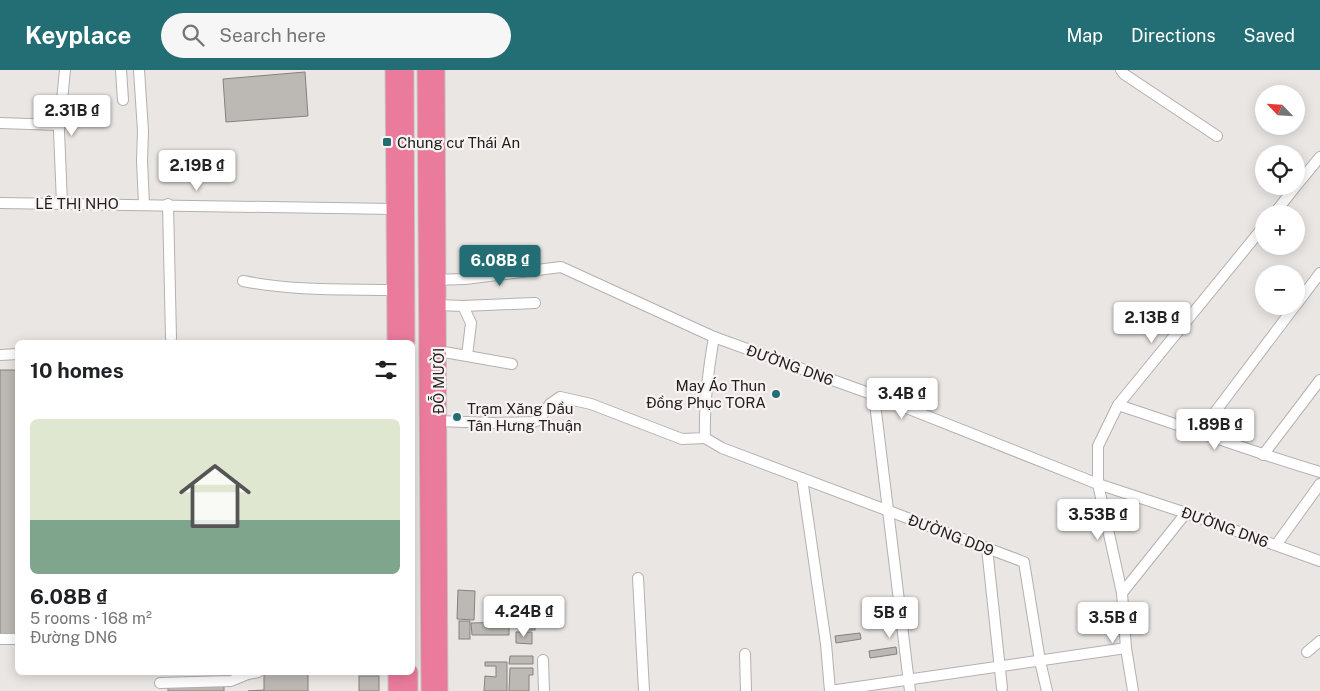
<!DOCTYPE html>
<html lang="en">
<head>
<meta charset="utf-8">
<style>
	body { margin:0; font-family:"Public Sans",sans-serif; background:#f6f6f6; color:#202124; height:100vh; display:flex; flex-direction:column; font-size:19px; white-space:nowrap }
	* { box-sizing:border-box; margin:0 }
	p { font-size:16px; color:#757577 }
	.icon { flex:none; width:28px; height:28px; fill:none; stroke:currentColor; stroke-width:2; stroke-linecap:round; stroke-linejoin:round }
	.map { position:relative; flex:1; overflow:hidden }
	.details { position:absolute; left:15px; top:270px; width:400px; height:335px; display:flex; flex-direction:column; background:#fff; border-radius:8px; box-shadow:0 2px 12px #0003 }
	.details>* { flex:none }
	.needle { width:32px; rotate:295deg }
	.controls { position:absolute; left:1255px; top:15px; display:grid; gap:10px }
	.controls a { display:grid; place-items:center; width:50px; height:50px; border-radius:50%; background:#fff; box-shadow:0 2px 12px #0003; font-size:25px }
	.price { position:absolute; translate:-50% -42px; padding:0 11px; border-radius:5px; background:#fff; color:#222; font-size:16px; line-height:32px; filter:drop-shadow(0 1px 2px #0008) }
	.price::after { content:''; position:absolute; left:50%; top:30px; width:15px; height:11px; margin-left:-8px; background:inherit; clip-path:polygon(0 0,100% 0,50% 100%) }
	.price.active { background:#236e74; color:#fff }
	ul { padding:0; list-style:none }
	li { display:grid; align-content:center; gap:10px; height:265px; padding:0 15px }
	li span { display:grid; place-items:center; height:155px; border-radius:8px; color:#555 }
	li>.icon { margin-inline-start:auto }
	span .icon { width:90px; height:90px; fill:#fffc; stroke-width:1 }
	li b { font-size:21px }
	h2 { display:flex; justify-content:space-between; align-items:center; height:60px; padding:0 15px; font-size:21px }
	header { display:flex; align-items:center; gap:30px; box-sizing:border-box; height:70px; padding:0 25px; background:#236e74; color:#fff }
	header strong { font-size:24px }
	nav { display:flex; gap:28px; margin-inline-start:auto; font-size:18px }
	.search { width:350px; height:45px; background:#f6f6f6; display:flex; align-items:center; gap:12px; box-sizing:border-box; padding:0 18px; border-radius:28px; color:#757577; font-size:19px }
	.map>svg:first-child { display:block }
	.building { fill:#bcb9b5; stroke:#84817e }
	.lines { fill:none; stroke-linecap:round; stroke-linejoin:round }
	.minor-casing { stroke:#b5b0af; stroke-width:12 }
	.highway-casing { stroke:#c6c5c5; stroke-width:17 }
	.minor { stroke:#fff; stroke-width:10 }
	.highway { stroke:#eb7b9c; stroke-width:15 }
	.poi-dot { fill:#236e74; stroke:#f8f3f2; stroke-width:2 }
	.labels { text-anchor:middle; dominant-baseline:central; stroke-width:4.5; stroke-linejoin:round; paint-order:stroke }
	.poi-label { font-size:15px; fill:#222020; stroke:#f8f3f2; text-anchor:start }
	.street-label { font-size:15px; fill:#222020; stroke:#f8f3f2 }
</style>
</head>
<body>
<header>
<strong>Keyplace</strong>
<div class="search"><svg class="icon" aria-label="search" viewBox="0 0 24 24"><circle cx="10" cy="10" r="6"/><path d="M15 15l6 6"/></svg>Search here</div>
<nav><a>Map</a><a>Directions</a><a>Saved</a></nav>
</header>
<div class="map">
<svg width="1320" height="621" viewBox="0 0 1320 621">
	<rect width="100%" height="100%" fill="#eae6e4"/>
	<g class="building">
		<path d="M 305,2 L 308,46 L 226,52 L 223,9 Z"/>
		<rect x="0" y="300" width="18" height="266"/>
		<path d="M 458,520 L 475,521 L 474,550 L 457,549 Z"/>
		<rect x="485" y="536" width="6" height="14"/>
		<path d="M 491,536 L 499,536 L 499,551 L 491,550 Z"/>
		<rect x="499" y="536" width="6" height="15"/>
		<rect x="459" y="551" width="11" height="18"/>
		<path d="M 509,552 L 509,565 L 472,565 L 471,553 Z"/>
		<rect x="522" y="553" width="13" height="7"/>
		<path d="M 516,562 L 532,562 L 532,574 L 516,573 Z"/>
		<path d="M 860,563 L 861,569 L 836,573 L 835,566 Z"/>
		<path d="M 896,577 L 897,584 L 870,588 L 869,581 Z"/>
		<path d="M 510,586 L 533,586 L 533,594 L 509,594 Z"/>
		<path d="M 485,592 L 507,592 L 507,621 L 484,621 L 485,606 L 496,607 L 496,596 L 485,596 Z"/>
		<path d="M 510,598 L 533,598 L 533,605 L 529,605 L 529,621 L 509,621 Z"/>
		<path d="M 264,602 L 308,602 L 308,621 L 248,621 L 264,620 Z"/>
		<rect x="359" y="606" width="20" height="15"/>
		<path d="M 168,613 L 224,614 L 224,621 L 168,621 Z"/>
	</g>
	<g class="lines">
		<g class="minor-casing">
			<g id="minor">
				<path d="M 121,0 L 123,30"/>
				<path d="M 139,0 L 143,61 L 142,91 L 144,134"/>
				<path d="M 1121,0 L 1124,4 L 1217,66"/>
				<path d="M 0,53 L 59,55"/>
				<path d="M 1296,116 L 1320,87"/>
				<path d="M 0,133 L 394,139"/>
				<path d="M 62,133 L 59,61 L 65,0"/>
				<path d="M 168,134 L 171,268"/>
				<path d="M 1274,144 L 1296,116"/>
				<path d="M 432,210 L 465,209 L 561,197 L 714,267 L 874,325 L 1098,414 L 1186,443 L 1320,491"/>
				<path d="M 243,211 C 293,221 343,219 394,220"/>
				<path d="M 437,235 L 463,236 L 535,233"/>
				<path d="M 1296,235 L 1320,203"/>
				<path d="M 438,281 L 467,286 L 471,253 L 463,236"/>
				<path d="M 0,285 L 18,284"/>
				<path d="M 467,286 L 512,294"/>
				<path d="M 874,325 L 910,621"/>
				<path d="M 1118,335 C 1186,357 1252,382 1320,402"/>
				<path d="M 438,351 L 494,353 L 533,352 L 539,350 L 550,334 L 560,327 L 591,334 L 682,369 L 705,368 C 704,334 708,301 714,267"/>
				<path d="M 1200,362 L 1295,236"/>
				<path d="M 705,368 L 722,378 L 1024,492 L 1040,591 L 1047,621"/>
				<path d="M 1263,385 L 1320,310"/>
				<path d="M 802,408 L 826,574 L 830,621"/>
				<path d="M 1276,475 L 1320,414"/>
				<path d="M 987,478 L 1002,618"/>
				<path d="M 638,508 L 644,621"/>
				<path d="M 1122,523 L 1186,443"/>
				<path d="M 0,569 L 18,569"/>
				<path d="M 1307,582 L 1320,571"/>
				<path d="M 745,584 L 746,621"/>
				<path d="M 543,590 L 544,621"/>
				<path d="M 160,613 L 231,611 L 248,604 L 258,602"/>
				<path d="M 830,621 L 1126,578"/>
				<path d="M 1133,621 L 1126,578 L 1122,523 L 1098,414 L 1098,376 L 1118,335 L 1264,156"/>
			</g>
		</g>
		<g class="highway-casing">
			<g id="highway">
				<path d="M 393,0 L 395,272"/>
				<path d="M 406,0 L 407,272"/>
				<path d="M 425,0 L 429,621"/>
				<path d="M 437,0 L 440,621"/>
				<path d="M 396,602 L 396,621"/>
				<path d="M 410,602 L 410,621"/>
			</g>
		</g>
		<use href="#minor" class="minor"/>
		<use href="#highway" class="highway"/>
	</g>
	<g class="poi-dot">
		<rect x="382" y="67" width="10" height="10" rx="2.5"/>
		<circle cx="776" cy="324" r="5"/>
		<circle cx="457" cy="347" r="5"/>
	</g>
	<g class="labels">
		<g class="poi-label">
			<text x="397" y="72">Chung cư Thái An</text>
			<text x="766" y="315" text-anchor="end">May Áo Thun<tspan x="766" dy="17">Đồng Phục TORA</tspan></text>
			<text x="467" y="338">Trạm Xăng Dầu<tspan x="467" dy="17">Tân Hưng Thuận</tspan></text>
		</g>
		<g class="street-label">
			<text x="77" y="133">LÊ THỊ NHO</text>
			<text transform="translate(790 295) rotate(20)">ĐƯỜNG DN6</text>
			<text transform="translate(438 311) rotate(-90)">ĐỖ MƯỜI</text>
			<text transform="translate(1225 457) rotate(20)">ĐƯỜNG DN6</text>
			<text transform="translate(951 465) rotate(21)">ĐƯỜNG DD9</text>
		</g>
	</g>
</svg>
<div class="controls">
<a><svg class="needle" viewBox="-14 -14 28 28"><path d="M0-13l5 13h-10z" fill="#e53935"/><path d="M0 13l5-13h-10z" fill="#757577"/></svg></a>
<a><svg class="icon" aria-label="locate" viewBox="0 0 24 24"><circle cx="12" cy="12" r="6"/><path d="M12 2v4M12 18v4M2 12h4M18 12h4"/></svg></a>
<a>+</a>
<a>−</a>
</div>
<b class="price" style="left:72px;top:67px">2.31B ₫</b>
<b class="price" style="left:197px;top:122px">2.19B ₫</b>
<b class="price active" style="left:500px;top:217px">6.08B ₫</b>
<b class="price" style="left:1152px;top:274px">2.13B ₫</b>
<b class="price" style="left:902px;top:350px">3.4B ₫</b>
<b class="price" style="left:1215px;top:381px">1.89B ₫</b>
<b class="price" style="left:1098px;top:471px">3.53B ₫</b>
<b class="price" style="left:524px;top:568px">4.24B ₫</b>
<b class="price" style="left:890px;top:569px">5B ₫</b>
<b class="price" style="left:1113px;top:574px">3.5B ₫</b>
<section class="details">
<h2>10 homes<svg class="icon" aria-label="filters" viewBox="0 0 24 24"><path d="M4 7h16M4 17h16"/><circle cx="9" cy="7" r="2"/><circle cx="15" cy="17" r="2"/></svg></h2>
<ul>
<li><span style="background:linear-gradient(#dfe7d0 65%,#7fa58c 0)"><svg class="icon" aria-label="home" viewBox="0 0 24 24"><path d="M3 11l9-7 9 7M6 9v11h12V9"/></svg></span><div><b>6.08B ₫</b><p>5 rooms · 168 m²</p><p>Đường DN6</p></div></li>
</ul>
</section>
</div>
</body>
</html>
